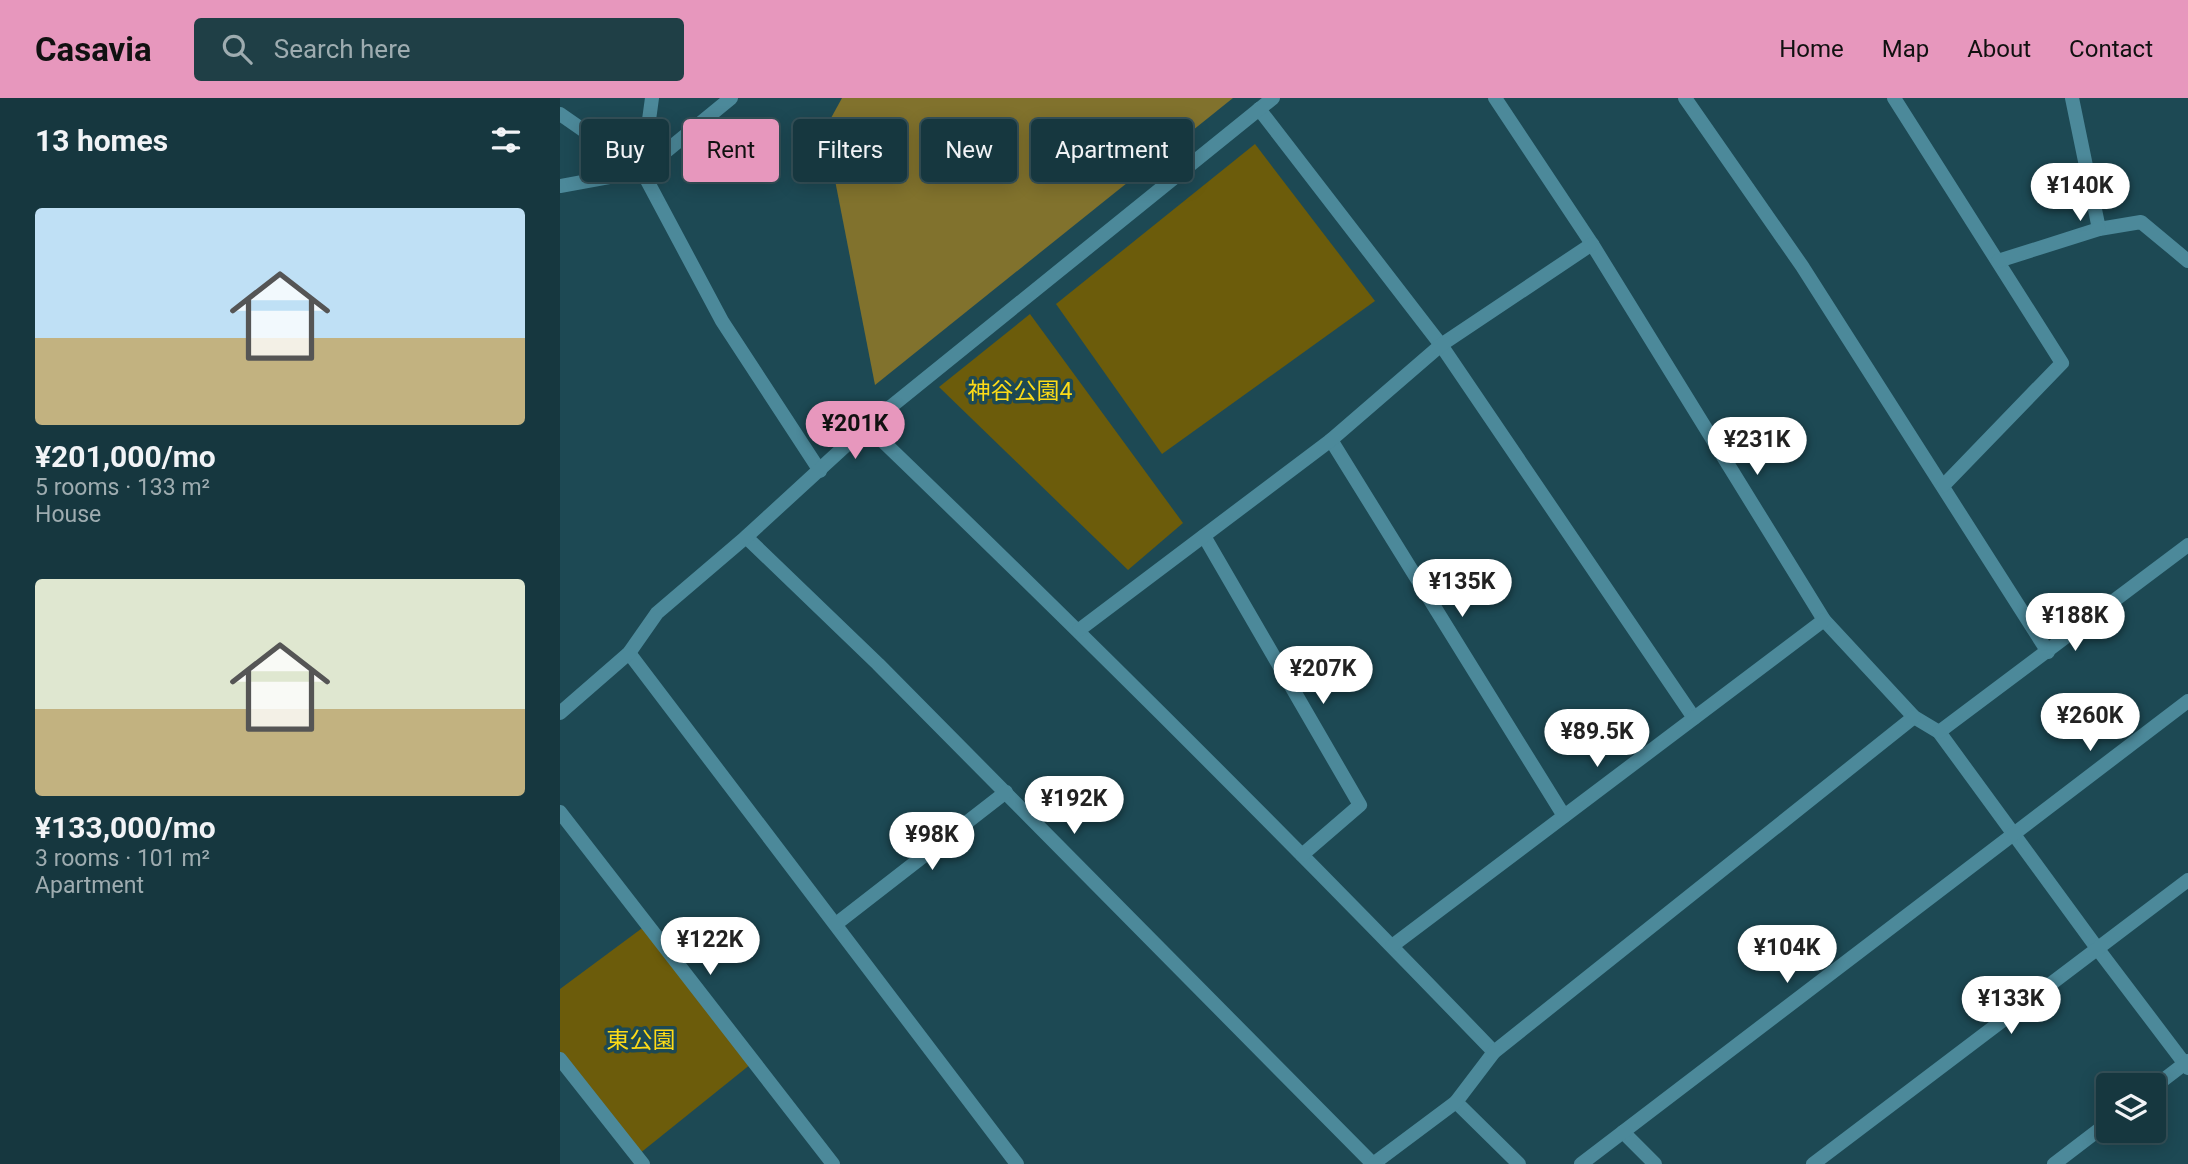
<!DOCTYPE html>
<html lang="en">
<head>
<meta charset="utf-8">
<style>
	body { margin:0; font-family:Roboto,"Noto Sans JP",sans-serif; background:#1f3f46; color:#f1f3f6; height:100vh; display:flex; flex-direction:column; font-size:26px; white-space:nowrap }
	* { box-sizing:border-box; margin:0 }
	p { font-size:23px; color:#9eacb0 }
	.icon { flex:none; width:38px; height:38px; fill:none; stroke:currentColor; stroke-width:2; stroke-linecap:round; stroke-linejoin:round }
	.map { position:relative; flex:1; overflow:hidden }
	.side { display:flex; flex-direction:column; background:#16373f; width:560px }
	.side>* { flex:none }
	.guide { position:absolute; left:21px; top:21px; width:665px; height:63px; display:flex; gap:14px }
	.buttons { position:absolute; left:1536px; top:975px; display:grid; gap:14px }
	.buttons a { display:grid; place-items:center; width:70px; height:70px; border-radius:7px; background:#16373f; box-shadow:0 4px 18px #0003,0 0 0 2px #355159; font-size:35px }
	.price { position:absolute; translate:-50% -60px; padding:0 16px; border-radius:24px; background:#fff; color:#222; font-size:23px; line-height:46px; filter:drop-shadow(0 2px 4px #0008) }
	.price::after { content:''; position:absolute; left:50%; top:42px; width:21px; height:16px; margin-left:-10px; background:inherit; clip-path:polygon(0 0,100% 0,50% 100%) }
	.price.on { background:#e797bd; color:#111 }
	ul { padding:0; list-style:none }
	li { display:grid; align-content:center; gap:14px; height:371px; padding:0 35px }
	li span { display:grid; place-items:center; height:217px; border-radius:7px; color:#555 }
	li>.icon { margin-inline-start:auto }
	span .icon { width:126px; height:126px; fill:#fffc; stroke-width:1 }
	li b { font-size:30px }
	h2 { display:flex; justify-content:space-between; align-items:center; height:84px; padding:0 35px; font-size:30px }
	.tag { padding:0 24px; border-radius:7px; background:#16373f; box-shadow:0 4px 18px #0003,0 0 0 2px #355159; font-size:24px; line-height:63px }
	.tag.on { background:#e797bd; color:#111 }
	header { display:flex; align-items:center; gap:42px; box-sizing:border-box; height:98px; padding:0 35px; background:#e797bd; color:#111 }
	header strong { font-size:33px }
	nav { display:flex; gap:38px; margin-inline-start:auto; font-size:24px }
	.search { width:490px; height:63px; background:#1f3f46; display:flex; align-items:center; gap:18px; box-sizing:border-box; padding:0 24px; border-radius:7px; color:#9eacb0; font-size:26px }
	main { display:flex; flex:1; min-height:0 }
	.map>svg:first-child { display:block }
	.green { fill:#6c5c0b }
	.forest { fill:#81722d }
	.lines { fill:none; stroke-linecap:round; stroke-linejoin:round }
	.street { stroke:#4c899a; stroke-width:14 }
	.labels { text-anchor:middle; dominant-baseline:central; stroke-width:7; stroke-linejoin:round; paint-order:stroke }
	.park-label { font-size:23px; fill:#fddb17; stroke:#1d4954 }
</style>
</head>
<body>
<header>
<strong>Casavia</strong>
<div class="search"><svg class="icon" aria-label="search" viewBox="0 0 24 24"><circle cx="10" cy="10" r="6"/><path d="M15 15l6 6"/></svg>Search here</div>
<nav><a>Home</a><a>Map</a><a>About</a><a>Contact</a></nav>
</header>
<main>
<section class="side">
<h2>13 homes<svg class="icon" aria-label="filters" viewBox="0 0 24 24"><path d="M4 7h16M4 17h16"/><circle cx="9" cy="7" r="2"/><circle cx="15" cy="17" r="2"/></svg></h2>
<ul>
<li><span style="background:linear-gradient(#bfe0f5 60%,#c2b280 0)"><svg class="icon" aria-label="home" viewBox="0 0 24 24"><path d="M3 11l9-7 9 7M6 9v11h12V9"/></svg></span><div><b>¥201,000/mo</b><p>5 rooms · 133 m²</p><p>House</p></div></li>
<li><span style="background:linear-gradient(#dfe7d0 60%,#c2b280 0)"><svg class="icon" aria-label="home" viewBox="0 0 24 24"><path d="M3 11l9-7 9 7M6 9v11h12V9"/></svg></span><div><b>¥133,000/mo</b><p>3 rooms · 101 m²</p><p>Apartment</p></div></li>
</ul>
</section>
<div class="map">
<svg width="1628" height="1066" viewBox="0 0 1628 1066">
	<rect width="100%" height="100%" fill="#1d4954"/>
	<g class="green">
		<path d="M 695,46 L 815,203 L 602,356 L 496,206 Z"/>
		<path d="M 470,216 L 623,425 L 568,472 L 379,289 Z"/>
		<path d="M 85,828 L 191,966 L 79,1056 L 0,957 L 0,891 Z"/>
	</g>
	<path class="forest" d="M 282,0 L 673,0 L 315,287 L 265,31 Z"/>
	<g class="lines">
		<g class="street">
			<path d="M 935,0 L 1032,146 L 1264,522 L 1354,619 L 1379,634 L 1537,850 L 1628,970"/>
			<path d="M 1125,0 L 1242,168 L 1488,554"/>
			<path d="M 1334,0 L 1502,265 L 1383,388"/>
			<path d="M 1512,0 L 1539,131 L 1581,124 L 1628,163"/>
			<path d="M 699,11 L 881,247 L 1134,620"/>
			<path d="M 0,16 L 82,73 L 162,223 L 260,373"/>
			<path d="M 82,73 L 92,0"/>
			<path d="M 0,88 L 82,73 L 171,0"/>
			<path d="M 1438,163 L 1539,131"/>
			<path d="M 307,328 C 520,533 729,741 934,954"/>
			<path d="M 771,342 L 1004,718"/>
			<path d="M 644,438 L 800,707 L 742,757"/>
			<path d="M 186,439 L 318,566 L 813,1066"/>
			<path d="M 519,532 L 771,342 L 881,247 L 1032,146"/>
			<path d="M 69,555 L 457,1066"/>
			<path d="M 0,615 L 69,555 L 97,515 L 186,439 L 307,328 L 713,0"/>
			<path d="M 1379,634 L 1628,447"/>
			<path d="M 0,714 L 273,1066"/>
			<path d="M 276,826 L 446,694"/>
			<path d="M 832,848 L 1264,522"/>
			<path d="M 0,961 L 83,1066"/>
			<path d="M 1594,989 L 1628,963"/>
			<path d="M 896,1004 L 959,1066"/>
			<path d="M 1063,1034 L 1095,1066"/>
			<path d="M 813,1066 L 896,1004 L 934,954 L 1354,619"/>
			<path d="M 1021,1066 L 1628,603"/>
			<path d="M 1253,1066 L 1628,782"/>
			<path d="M 1494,1066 L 1549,1024"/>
		</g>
	</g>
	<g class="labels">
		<g class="park-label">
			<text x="460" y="293">神谷公園4</text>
			<text x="81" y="942">東公園</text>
		</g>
	</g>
</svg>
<div class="buttons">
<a><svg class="icon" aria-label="layers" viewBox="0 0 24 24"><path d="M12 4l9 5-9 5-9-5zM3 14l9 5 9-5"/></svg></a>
</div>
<b class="price" style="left:1520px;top:125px">¥140K</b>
<b class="price on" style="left:295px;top:363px">¥201K</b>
<b class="price" style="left:1197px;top:379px">¥231K</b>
<b class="price" style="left:902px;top:521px">¥135K</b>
<b class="price" style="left:1515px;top:555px">¥188K</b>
<b class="price" style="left:763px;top:608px">¥207K</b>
<b class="price" style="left:1530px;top:655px">¥260K</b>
<b class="price" style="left:1037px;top:671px">¥89.5K</b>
<b class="price" style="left:514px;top:738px">¥192K</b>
<b class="price" style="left:372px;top:774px">¥98K</b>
<b class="price" style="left:150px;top:879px">¥122K</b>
<b class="price" style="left:1227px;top:887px">¥104K</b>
<b class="price" style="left:1451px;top:938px">¥133K</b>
<div class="guide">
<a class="tag">Buy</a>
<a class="tag on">Rent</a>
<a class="tag">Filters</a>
<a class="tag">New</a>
<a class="tag">Apartment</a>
</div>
</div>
</main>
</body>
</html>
